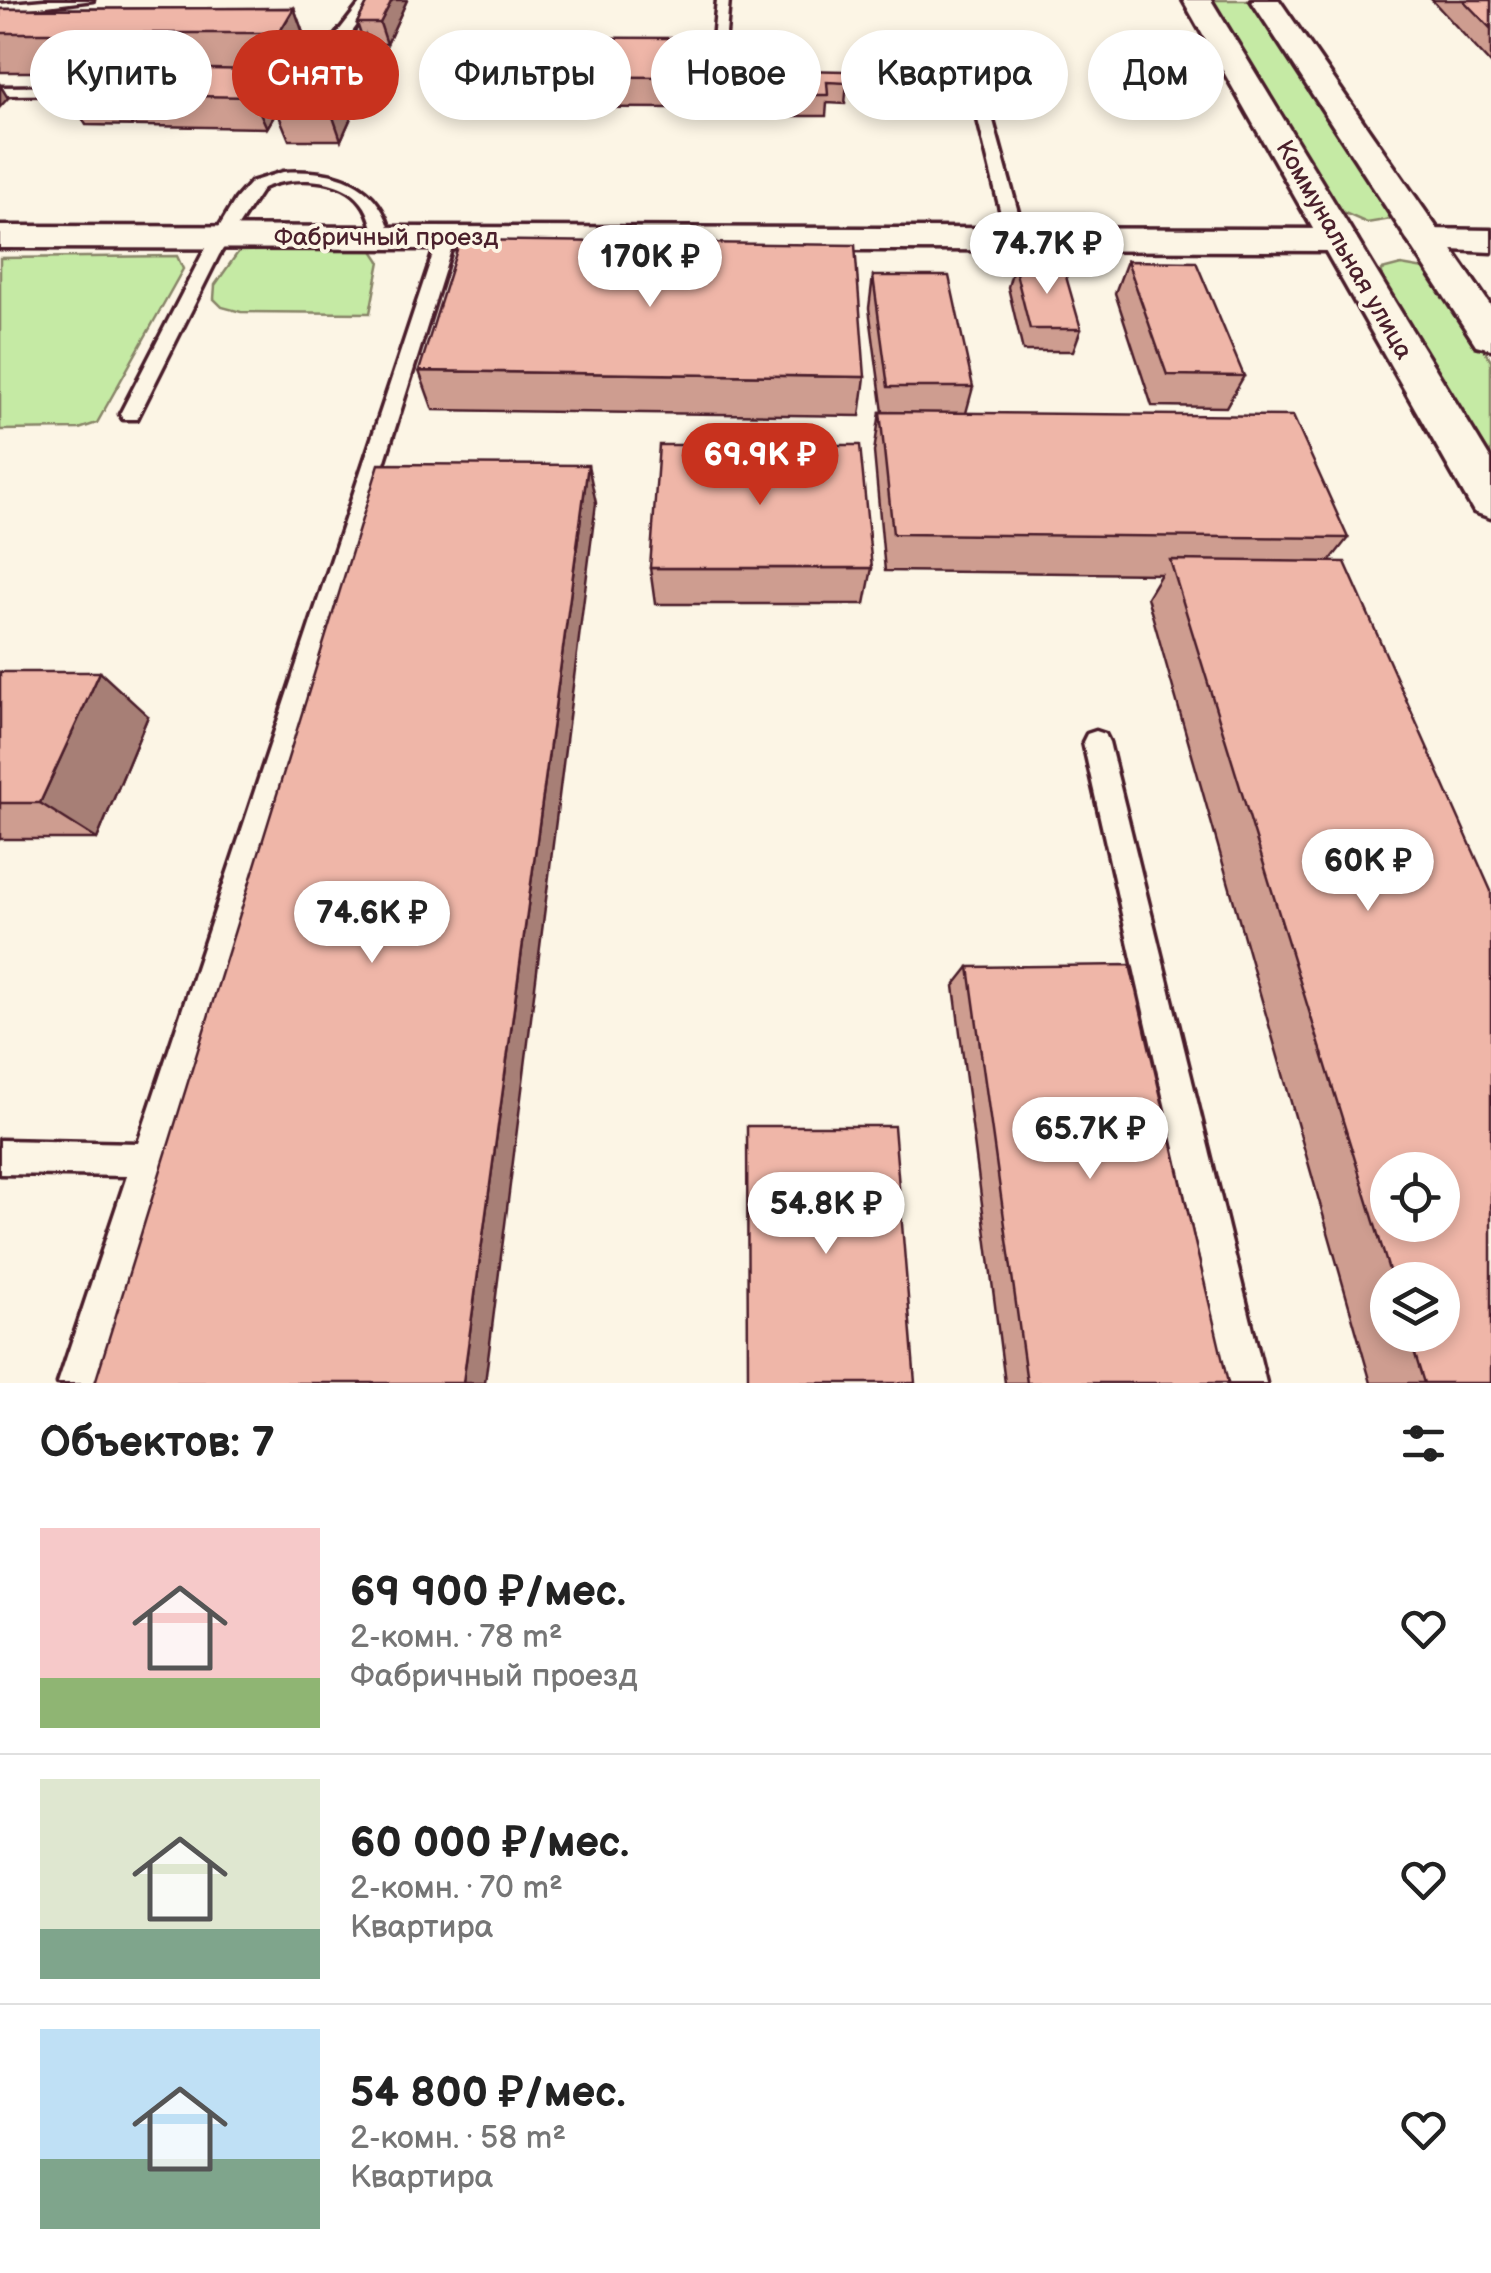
<!DOCTYPE html>
<html lang="ru">
<head>
<meta charset="utf-8">
<style>
	body { margin:0; font-family:"Balsamiq Sans",sans-serif; background:#f2f2f2; color:#222; height:100vh; display:flex; flex-direction:column; font-size:38px; white-space:nowrap }
	* { box-sizing:border-box; margin:0 }
	p { font-size:32px; color:#767676 }
	.icon { flex:none; width:55px; height:55px; fill:none; stroke:currentColor; stroke-width:2; stroke-linecap:round; stroke-linejoin:round }
	.map { position:relative; height:1383px; overflow:hidden }
	.panel { display:flex; flex-direction:column; background:#fff; flex:1 }
	.panel>* { flex:none }
	.banner { position:absolute; left:30px; top:30px; width:1432px; height:90px; display:flex; gap:20px }
	.fabs { position:absolute; left:1370px; top:1152px; display:grid; gap:20px }
	.fabs a { display:grid; place-items:center; width:90px; height:90px; border-radius:50%; background:#fff; box-shadow:0 5px 15px #0003; font-size:50px }
	.price { position:absolute; translate:-50% -85px; padding:0 22px; border-radius:35px; background:#fff; color:#222; font-size:32px; line-height:65px; filter:drop-shadow(0 2px 5px #0008) }
	.price::after { content:''; position:absolute; left:50%; top:60px; width:30px; height:22px; margin-left:-15px; background:inherit; clip-path:polygon(0 0,100% 0,50% 100%) }
	.price.on { background:#c8321e; color:#fff }
	ul { padding:0; list-style:none }
	li { display:flex; align-items:center; gap:30px; height:250px; padding:0 40px }
	li+li { border-top:2px solid #e0e0e0 }
	li span { display:grid; place-items:center; flex:none; width:280px; height:200px; border-radius:0px; color:#555 }
	li>.icon { margin-inline-start:auto }
	span .icon { width:120px; height:120px; fill:#fffc; stroke-width:1 }
	li b { font-size:42px }
	h2 { display:flex; justify-content:space-between; align-items:center; height:120px; padding:0 40px; font-size:42px }
	.pill { padding:0 35px; border-radius:45px; background:#fff; box-shadow:0 5px 15px #0003; font-size:35px; line-height:90px }
	.pill.on { background:#c8321e; color:#fff }
	.map>svg:first-child { display:block }
	.green { fill:#c5eaa4; stroke:#888468; stroke-width:2.5 }
	.lines { fill:none; stroke-linecap:round; stroke-linejoin:round }
	.service-casing { stroke:#4a1f2b; stroke-width:7 }
	.tertiary-casing { stroke:#4a1f2b; stroke-width:7 }
	.secondary-casing { stroke:#4a1f2b; stroke-width:7 }
	.service { fill:#fcf5e5; fill-rule:evenodd }
	.tertiary { fill:#fcf5e5; fill-rule:evenodd }
	.secondary { fill:#fcf5e5; fill-rule:evenodd }
	.wall { fill:#ce9d90; stroke:#4a1f2b; stroke-width:2.5; fill-rule:evenodd }
	.shaded-wall { fill:#a77f76; stroke:#4a1f2b; stroke-width:2.5 }
	.building { fill:#efb6a8; stroke:#4a1f2b; stroke-width:2.5; fill-rule:evenodd }
	.labels { text-anchor:middle; dominant-baseline:central; stroke-width:8; stroke-linejoin:round; paint-order:stroke }
	.far-street-label { font-size:25px; fill:#4a1f2b; stroke:#fcf5e5 }
</style>
</head>
<body>
<div class="map">
<svg width="1491" height="1383" viewBox="0 0 1491 1383">
	<rect width="100%" height="100%" fill="#fcf5e5"/>
	<filter id="ink" filterUnits="userSpaceOnUse"><feTurbulence type="fractalNoise" baseFrequency=".01" numOctaves="2"/><feDisplacementMap in="SourceGraphic" scale="20" xChannelSelector="R" yChannelSelector="G"/><feConvolveMatrix kernelMatrix="1 2 1 2 8 2 1 2 1" color-interpolation-filters="sRGB"/></filter>
	<g filter="url(#ink)">
		<g class="green">
			<path d="M 1211,0 L 1253,0 L 1391,219 L 1367,223 L 1340,211 Z"/>
			<path d="M 372,249 L 380,261 L 370,313 L 241,312 L 222,307 L 214,299 L 215,285 L 239,251 Z"/>
			<path d="M 177,256 L 183,269 L 97,423 L 79,429 L 0,430 L 0,258 Z"/>
			<path d="M 1401,265 L 1424,269 L 1440,283 L 1491,360 L 1491,462 L 1382,282 L 1382,270 Z"/>
		</g>
		<g class="lines">
			<g class="service-casing">
				<g id="service">
					<path d="M 44,0 L 93,0 L 0,12 L 0,4 Z"/>
					<path d="M 363,0 L 376,0 L 311,86 L 288,93 L 240,93 L 238,90 C 255,80 281,87 301,80 Z"/>
					<path d="M 717,0 L 729,0 L 723,67 L 648,66 L 648,60 L 653,59 L 711,60 Z"/>
					<path d="M 987,77 L 994,81 L 986,95 L 1025,238 L 1016,243 L 1007,238 L 972,95 Z"/>
					<path d="M 0,87 L 105,86 L 112,90 L 105,94 L 0,95 Z"/>
					<path d="M 283,172 C 336,169 379,181 392,237 L 377,241 C 372,228 371,214 362,203 C 343,176 290,175 263,188 L 219,255 L 137,419 L 123,419 L 120,414 L 202,255 L 236,199 L 251,182 Z"/>
					<path d="M 440,233 L 455,237 L 96,1383 L 58,1383 L 127,1176 L 0,1174 L 0,1140 L 138,1143 Z"/>
					<path d="M 1096,731 L 1105,734 L 1109,742 L 1266,1383 L 1228,1383 L 1083,742 L 1087,734 Z"/>
				</g>
			</g>
			<g class="tertiary-casing">
				<g id="tertiary">
					<path d="M 0,226 L 1338,229 L 1351,232 L 1357,240 L 1351,248 L 1338,251 L 0,248 Z"/>
					<path d="M 1426,229 L 1491,230 L 1491,252 L 1413,248 L 1407,240 L 1413,232 Z"/>
				</g>
			</g>
			<g class="secondary-casing">
				<g id="secondary">
					<path d="M 1183,0 L 1211,0 L 1491,460 L 1491,518 L 1474,512 Z"/>
					<path d="M 1251,0 L 1279,0 L 1491,306 L 1491,349 L 1476,345 Z"/>
				</g>
			</g>
			<use href="#service" class="service"/>
			<use href="#tertiary" class="tertiary"/>
			<use href="#secondary" class="secondary"/>
		</g>
		<g class="wall">
			<path d="M 369,0 L 407,0 L 387,44 L 367,44 L 374,66 L 341,140 L 289,140 L 277,111 L 267,128 L 86,125 L 68,94 L 87,72 L 0,72 L 0,9 L 294,8 L 308,47 L 294,72 L 272,72 L 282,98 L 361,35 L 357,23 Z"/>
			<path d="M 1432,0 L 1491,0 L 1491,64 Z"/>
			<path d="M 683,69 L 681,108 L 445,107 L 437,76 Z"/>
			<path d="M 745,69 L 847,83 L 845,104 L 827,103 L 826,116 L 743,116 Z"/>
			<path d="M 1127,261 L 1244,376 L 1226,407 L 1152,406 L 1115,293 Z"/>
			<path d="M 1014,265 L 1081,329 L 1073,351 L 1023,351 L 1008,287 Z"/>
			<path d="M 873,276 L 973,387 L 966,413 L 1348,538 L 1329,562 L 1491,1383 L 1371,1383 L 1147,597 L 1161,574 L 885,571 L 874,452 L 880,412 L 883,412 L 869,308 ZM 1388,1280 L 1442,1280 L 1442,1335 L 1388,1335 Z"/>
			<path d="M 419,371 L 865,377 L 860,416 L 433,410 Z"/>
			<path d="M 650,568 L 872,568 L 865,604 L 655,604 Z"/>
			<path d="M 0,672 L 148,716 L 97,839 L 0,839 Z"/>
			<path d="M 969,967 L 1228,1383 L 1005,1383 L 954,986 Z"/>
		</g>
		<g class="shaded-wall">
			<path d="M 392,0 L 407,0 L 387,44 L 380,23 Z"/>
			<path d="M 294,8 L 308,47 L 294,72 L 279,33 Z"/>
			<path d="M 365,35 L 374,66 L 341,140 L 330,108 Z"/>
			<path d="M 681,38 L 683,69 L 681,108 L 679,77 Z"/>
			<path d="M 271,70 L 283,101 L 276,108 L 277,111 L 267,128 L 253,97 Z"/>
			<path d="M 0,85 L 8,98 L 0,107 Z"/>
			<path d="M 588,465 L 596,503 L 485,1383 L 463,1383 Z"/>
			<path d="M 100,672 L 148,716 L 97,839 L 40,803 Z"/>
		</g>
		<g class="building">
			<path d="M 369,0 L 392,0 L 380,23 L 357,23 Z"/>
			<path d="M 1463,0 L 1491,0 L 1491,29 Z"/>
			<path d="M 294,8 L 279,33 L 0,33 L 0,9 Z"/>
			<path d="M 365,35 L 330,108 L 276,108 L 316,36 Z"/>
			<path d="M 453,37 L 681,38 L 679,77 L 437,76 Z"/>
			<path d="M 92,67 L 271,70 L 253,97 L 68,94 Z"/>
			<path d="M 745,69 L 845,71 L 847,83 L 827,82 L 828,95 L 743,95 Z"/>
			<path d="M 460,240 L 855,245 L 865,377 L 419,371 Z"/>
			<path d="M 1127,261 L 1196,262 L 1244,376 L 1167,375 Z"/>
			<path d="M 1014,265 L 1063,266 L 1081,329 L 1030,329 Z"/>
			<path d="M 873,276 L 949,276 L 973,387 L 888,387 Z"/>
			<path d="M 880,412 L 1293,416 L 1348,538 L 893,534 Z"/>
			<path d="M 659,445 L 860,445 L 872,568 L 650,568 Z"/>
			<path d="M 379,464 L 588,465 L 463,1383 L 95,1383 Z"/>
			<path d="M 1170,560 L 1345,562 L 1491,891 L 1491,1383 L 1424,1383 L 1409,1335 L 1442,1335 L 1442,1280 L 1392,1280 ZM 1388,1170 L 1442,1170 L 1442,1225 L 1388,1225 Z"/>
			<path d="M 0,672 L 100,672 L 40,803 L 0,803 Z"/>
			<path d="M 1130,965 L 1228,1383 L 1027,1383 L 969,967 Z"/>
			<path d="M 747,1126 L 894,1126 L 915,1383 L 748,1383 Z"/>
		</g>
	</g>
	<g class="labels">
		<g class="far-street-label">
			<text x="386" y="237">Фабричный проезд</text>
			<text transform="translate(1344 250) rotate(60)">Коммунальная улица</text>
		</g>
	</g>
</svg>
<div class="fabs">
<a><svg class="icon" aria-label="locate" viewBox="0 0 24 24"><circle cx="12" cy="12" r="6"/><path d="M12 2v4M12 18v4M2 12h4M18 12h4"/></svg></a>
<a><svg class="icon" aria-label="layers" viewBox="0 0 24 24"><path d="M12 4l9 5-9 5-9-5zM3 14l9 5 9-5"/></svg></a>
</div>
<b class="price" style="left:1047px;top:297px">74.7K ₽</b>
<b class="price" style="left:650px;top:310px">170K ₽</b>
<b class="price on" style="left:760px;top:508px">69.9K ₽</b>
<b class="price" style="left:1368px;top:914px">60K ₽</b>
<b class="price" style="left:372px;top:966px">74.6K ₽</b>
<b class="price" style="left:1090px;top:1182px">65.7K ₽</b>
<b class="price" style="left:826px;top:1257px">54.8K ₽</b>
<div class="banner">
<a class="pill">Купить</a>
<a class="pill on">Снять</a>
<a class="pill">Фильтры</a>
<a class="pill">Новое</a>
<a class="pill">Квартира</a>
<a class="pill">Дом</a>
</div>
</div>
<section class="panel">
<h2>Объектов: 7<svg class="icon" aria-label="filters" viewBox="0 0 24 24"><path d="M4 7h16M4 17h16"/><circle cx="9" cy="7" r="2"/><circle cx="15" cy="17" r="2"/></svg></h2>
<ul>
<li><span style="background:linear-gradient(#f6c9c9 75%,#8fb573 0)"><svg class="icon" aria-label="home" viewBox="0 0 24 24"><path d="M3 11l9-7 9 7M6 9v11h12V9"/></svg></span><div><b>69 900 ₽/мес.</b><p>2-комн. · 78 m²</p><p>Фабричный проезд</p></div><svg class="icon" aria-label="heart" viewBox="0 0 24 24"><path d="M12 20l-8-8c-3-5 5-10 8-4 3-6 11-1 8 4z"/></svg></li>
<li><span style="background:linear-gradient(#dfe7d0 75%,#7fa58c 0)"><svg class="icon" aria-label="home" viewBox="0 0 24 24"><path d="M3 11l9-7 9 7M6 9v11h12V9"/></svg></span><div><b>60 000 ₽/мес.</b><p>2-комн. · 70 m²</p><p>Квартира</p></div><svg class="icon" aria-label="heart" viewBox="0 0 24 24"><path d="M12 20l-8-8c-3-5 5-10 8-4 3-6 11-1 8 4z"/></svg></li>
<li><span style="background:linear-gradient(#bfe0f5 65%,#7fa58c 0)"><svg class="icon" aria-label="home" viewBox="0 0 24 24"><path d="M3 11l9-7 9 7M6 9v11h12V9"/></svg></span><div><b>54 800 ₽/мес.</b><p>2-комн. · 58 m²</p><p>Квартира</p></div><svg class="icon" aria-label="heart" viewBox="0 0 24 24"><path d="M12 20l-8-8c-3-5 5-10 8-4 3-6 11-1 8 4z"/></svg></li>
</ul>
</section>
</body>
</html>
